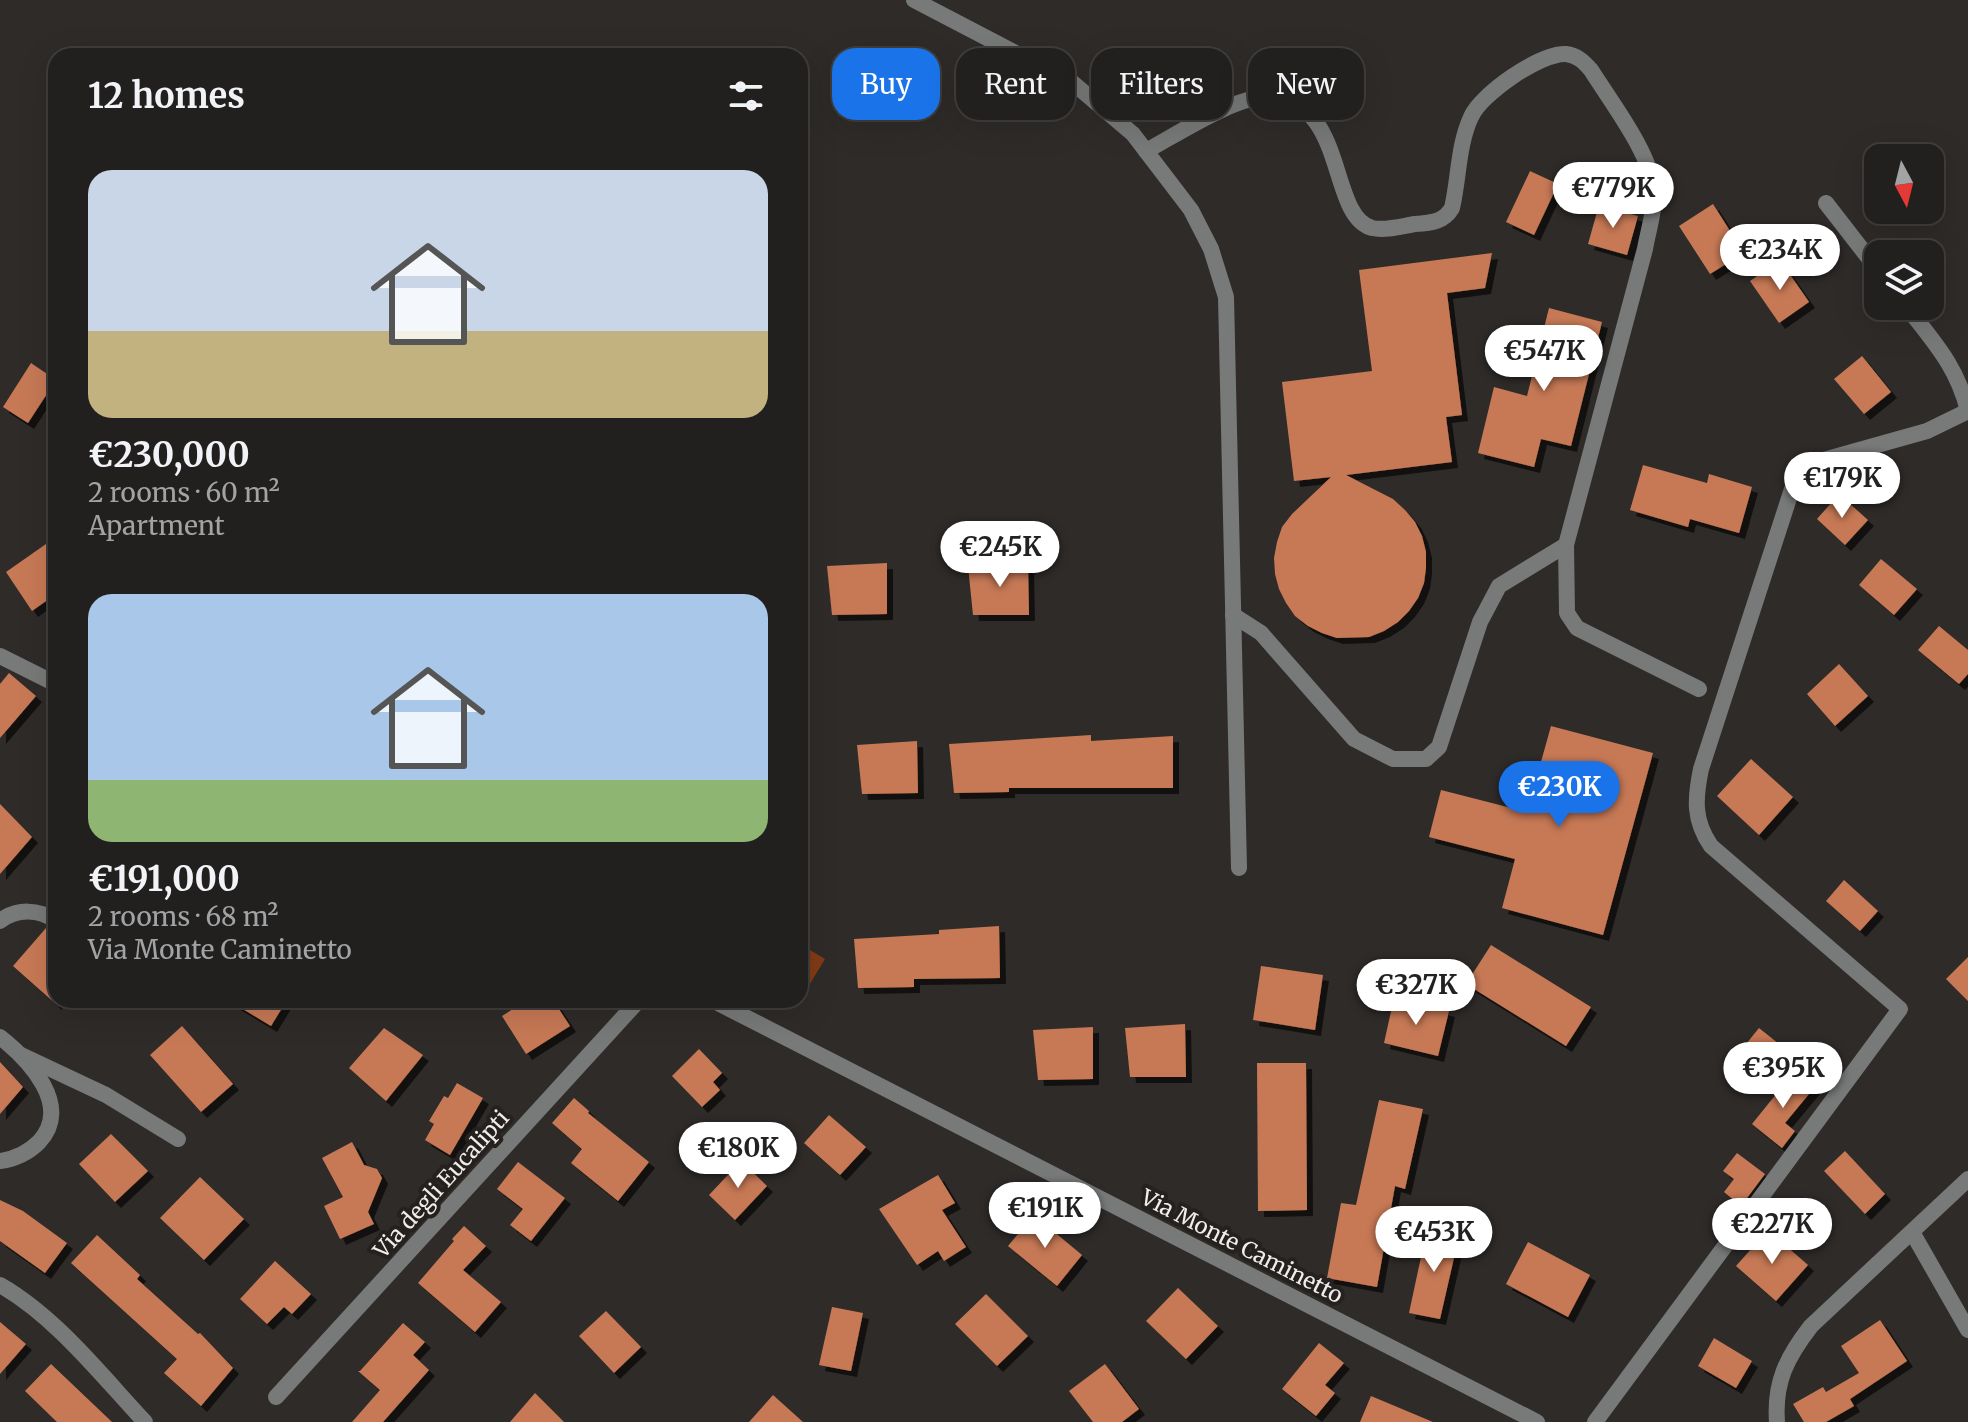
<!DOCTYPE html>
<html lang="en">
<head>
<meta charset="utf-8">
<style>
	body { margin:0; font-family:Merriweather,serif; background:#2e2d2c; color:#f1f3f6; height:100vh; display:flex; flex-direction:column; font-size:30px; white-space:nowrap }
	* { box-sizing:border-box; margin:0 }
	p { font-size:26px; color:#a2a3a4 }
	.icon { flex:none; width:44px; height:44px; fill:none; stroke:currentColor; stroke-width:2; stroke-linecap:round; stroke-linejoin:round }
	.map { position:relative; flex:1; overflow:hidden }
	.panel { position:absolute; left:48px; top:48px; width:760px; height:960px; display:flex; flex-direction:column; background:#22201f; border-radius:24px; box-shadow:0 8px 32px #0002,0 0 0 2px #3f3e3d }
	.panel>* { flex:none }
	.hud { position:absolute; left:832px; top:48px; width:760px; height:72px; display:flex; gap:16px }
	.needle { width:52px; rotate:173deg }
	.controls { position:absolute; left:1864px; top:144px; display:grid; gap:16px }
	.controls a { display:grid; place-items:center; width:80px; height:80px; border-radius:16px; background:#22201f; box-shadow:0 8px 32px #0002,0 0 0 2px #3f3e3d; font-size:40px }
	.price { position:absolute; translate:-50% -68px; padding:0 18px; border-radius:28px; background:#fff; color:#222; font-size:26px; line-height:52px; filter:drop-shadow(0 2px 4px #0008) }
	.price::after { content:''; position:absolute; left:50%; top:48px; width:24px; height:18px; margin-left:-12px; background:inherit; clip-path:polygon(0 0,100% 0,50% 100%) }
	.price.active { background:#1a73e8; color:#fff }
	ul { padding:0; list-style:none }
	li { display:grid; align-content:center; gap:16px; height:424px; padding:0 40px }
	li span { display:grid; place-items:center; height:248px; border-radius:24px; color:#555 }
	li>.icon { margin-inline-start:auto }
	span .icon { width:144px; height:144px; fill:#fffc; stroke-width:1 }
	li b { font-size:34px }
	h2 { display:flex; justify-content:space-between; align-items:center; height:96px; padding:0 40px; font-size:34px }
	.chip { padding:0 28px; border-radius:24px; background:#22201f; box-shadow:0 8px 32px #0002,0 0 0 2px #3f3e3d; font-size:28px; line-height:72px }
	.chip.active { background:#1a73e8; color:#fff }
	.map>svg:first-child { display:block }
	.green { fill:#823a15 }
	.building { fill:#c77955; filter:url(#shadow) }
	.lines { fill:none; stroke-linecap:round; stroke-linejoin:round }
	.minor { stroke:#787a7a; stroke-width:16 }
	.labels { text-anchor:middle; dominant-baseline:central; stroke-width:8; stroke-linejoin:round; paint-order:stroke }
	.street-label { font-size:22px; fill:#f0edec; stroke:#25211f }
</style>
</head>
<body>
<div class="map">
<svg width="1968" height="1422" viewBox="0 0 1968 1422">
	<defs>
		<filter id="shadow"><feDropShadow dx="6" dy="6" stdDeviation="0" flood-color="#0009"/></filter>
	</defs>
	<rect width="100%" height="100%" fill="#2e2b29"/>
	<path class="green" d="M 800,944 L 825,959 L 802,997 L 800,995 Z"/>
	<g class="building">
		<path d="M 1530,171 L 1558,184 L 1534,235 L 1506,222 Z"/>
		<path d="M 1713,204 L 1744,253 L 1710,274 L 1679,226 Z"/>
		<path d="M 1599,205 L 1638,216 L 1627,255 L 1588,244 Z"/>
		<path d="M 1492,253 L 1485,288 L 1447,293 L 1462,415 L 1446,417 L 1452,462 L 1346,475 L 1393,499 L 1405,510 L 1415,522 L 1422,536 L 1426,552 L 1426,568 L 1424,583 L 1418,598 L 1409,611 L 1398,622 L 1384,631 L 1369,637 L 1337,638 L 1322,633 L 1308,626 L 1295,616 L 1286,603 L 1279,589 L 1275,574 L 1274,558 L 1277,542 L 1282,527 L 1292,514 L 1331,477 L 1294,481 L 1282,382 L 1372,371 L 1359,270 Z"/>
		<path d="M 1780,260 L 1809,302 L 1779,323 L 1750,281 Z"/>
		<path d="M 1549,308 L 1602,322 L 1571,446 L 1541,439 L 1534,467 L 1478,453 L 1494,387 L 1527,396 Z"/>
		<path d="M 1862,356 L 1891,392 L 1864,414 L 1834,379 Z"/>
		<path d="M 31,363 L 56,380 L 28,423 L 3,407 Z"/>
		<path d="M 1643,465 L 1707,483 L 1709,474 L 1752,487 L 1739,533 L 1690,519 L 1688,527 L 1630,510 Z"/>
		<path d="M 1839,494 L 1868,520 L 1845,545 L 1817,519 Z"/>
		<path d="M 56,537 L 56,594 L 32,611 L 6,572 Z"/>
		<path d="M 1881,559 L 1917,589 L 1894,615 L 1859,585 Z"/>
		<path d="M 887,563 L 887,614 L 832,615 L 827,566 Z"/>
		<path d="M 1028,563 L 1029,615 L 973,615 L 968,566 Z"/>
		<path d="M 1939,626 L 1968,650 L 1968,674 L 1959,684 L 1918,650 Z"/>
		<path d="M 1839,664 L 1868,696 L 1835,726 L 1807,694 Z"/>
		<path d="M 9,673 L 36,696 L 0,738 L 0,684 Z"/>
		<path d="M 1551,726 L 1653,753 L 1603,935 L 1502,908 L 1515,859 L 1429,837 L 1441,790 L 1527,812 Z"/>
		<path d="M 1091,735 L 1091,741 L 1173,736 L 1173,788 L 1009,788 L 1009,792 L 954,793 L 949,744 Z"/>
		<path d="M 917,741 L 918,793 L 862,794 L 857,745 Z"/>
		<path d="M 1751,759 L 1793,797 L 1759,835 L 1717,796 Z"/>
		<path d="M 0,804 L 32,837 L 0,874 Z"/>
		<path d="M 1844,880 L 1878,911 L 1860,931 L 1826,901 Z"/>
		<path d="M 999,926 L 1000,978 L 914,979 L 914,987 L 858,988 L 854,939 L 939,934 L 939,930 Z"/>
		<path d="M 46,928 L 56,932 L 56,1004 L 13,966 Z"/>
		<path d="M 1491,945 L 1591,1007 L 1566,1046 L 1466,984 Z"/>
		<path d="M 1968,957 L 1968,1001 L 1946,979 Z"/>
		<path d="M 1261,966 L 1323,975 L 1315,1030 L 1253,1020 Z"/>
		<path d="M 1394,998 L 1449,1011 L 1438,1056 L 1384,1043 Z"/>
		<path d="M 228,1000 L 287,1000 L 271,1026 Z"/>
		<path d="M 527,1000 L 553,1000 L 570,1026 L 526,1054 L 502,1016 Z"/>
		<path d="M 1185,1024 L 1186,1077 L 1130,1077 L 1125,1028 Z"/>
		<path d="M 182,1026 L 233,1084 L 201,1112 L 150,1055 Z"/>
		<path d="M 1093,1027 L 1093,1079 L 1038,1080 L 1033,1030 Z"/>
		<path d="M 384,1028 L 423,1055 L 386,1101 L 349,1068 Z"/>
		<path d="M 1759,1028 L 1794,1056 L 1778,1077 L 1742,1049 Z"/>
		<path d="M 699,1049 L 722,1073 L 713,1082 L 720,1090 L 702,1107 L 672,1076 Z"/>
		<path d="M 0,1062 L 23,1087 L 0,1114 Z"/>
		<path d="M 1257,1063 L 1306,1063 L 1307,1210 L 1258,1211 Z"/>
		<path d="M 1794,1072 L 1814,1088 L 1785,1123 L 1795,1131 L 1782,1148 L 1752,1124 Z"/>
		<path d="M 457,1083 L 483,1098 L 450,1155 L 425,1140 L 434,1124 L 429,1121 L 444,1096 L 448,1098 Z"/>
		<path d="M 574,1098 L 589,1111 L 588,1113 L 649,1162 L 618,1201 L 571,1163 L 582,1149 L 552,1123 Z"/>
		<path d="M 1379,1100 L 1423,1109 L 1405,1189 L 1395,1186 L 1377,1287 L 1327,1278 L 1341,1203 L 1356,1205 Z"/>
		<path d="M 829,1115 L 866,1147 L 840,1175 L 804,1143 Z"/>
		<path d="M 111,1134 L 148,1171 L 115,1202 L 79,1164 Z"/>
		<path d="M 352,1142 L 364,1165 L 377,1169 L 382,1178 L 368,1212 L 374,1224 L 340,1239 L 324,1206 L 343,1197 L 322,1158 Z"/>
		<path d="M 1845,1151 L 1885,1194 L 1865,1214 L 1824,1171 Z"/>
		<path d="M 1737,1153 L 1765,1174 L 1741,1206 L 1724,1192 L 1734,1179 L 1723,1171 Z"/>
		<path d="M 741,1161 L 767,1186 L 735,1220 L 709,1195 Z"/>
		<path d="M 518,1162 L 565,1198 L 531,1241 L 510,1225 L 523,1209 L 497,1189 Z"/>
		<path d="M 938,1175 L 955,1203 L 942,1210 L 966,1247 L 944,1261 L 938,1251 L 917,1265 L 879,1209 Z"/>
		<path d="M 200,1177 L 244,1219 L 204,1260 L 160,1218 Z"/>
		<path d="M 0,1200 L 23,1211 L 67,1243 L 45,1273 L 0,1241 Z"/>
		<path d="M 1034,1215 L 1082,1255 L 1057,1286 L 1008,1246 Z"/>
		<path d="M 464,1226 L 486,1246 L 463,1270 L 501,1302 L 475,1332 L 418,1283 L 454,1241 L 452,1239 Z"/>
		<path d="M 1427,1229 L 1459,1236 L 1440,1319 L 1409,1313 Z"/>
		<path d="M 1768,1230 L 1808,1265 L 1776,1301 L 1736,1266 Z"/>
		<path d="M 97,1235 L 140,1275 L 137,1279 L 198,1334 L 200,1333 L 233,1368 L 201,1406 L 164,1373 L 177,1359 L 71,1263 Z"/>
		<path d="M 1528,1242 L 1590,1275 L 1568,1317 L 1506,1284 Z"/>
		<path d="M 275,1261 L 311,1294 L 292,1314 L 284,1307 L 267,1324 L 240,1299 Z"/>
		<path d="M 1178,1288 L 1218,1326 L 1186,1359 L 1146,1321 Z"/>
		<path d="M 986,1294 L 1028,1336 L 997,1366 L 955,1324 Z"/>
		<path d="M 832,1307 L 863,1313 L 851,1371 L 819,1365 Z"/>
		<path d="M 606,1311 L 641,1347 L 614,1373 L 579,1336 Z"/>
		<path d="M 1880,1320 L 1907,1361 L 1850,1399 L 1854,1406 L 1826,1422 L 1804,1422 L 1793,1404 L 1823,1387 L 1826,1392 L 1859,1373 L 1841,1346 Z"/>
		<path d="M 0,1322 L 26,1344 L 0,1374 Z"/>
		<path d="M 403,1323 L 425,1342 L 413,1355 L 429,1370 L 383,1422 L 352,1422 L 380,1390 L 358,1371 L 360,1371 Z"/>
		<path d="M 1714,1338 L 1752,1361 L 1736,1388 L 1698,1366 Z"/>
		<path d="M 1319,1343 L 1344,1363 L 1325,1385 L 1335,1393 L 1316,1416 L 1282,1389 Z"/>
		<path d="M 51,1364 L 112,1422 L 57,1422 L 25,1391 Z"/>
		<path d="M 1105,1364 L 1139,1409 L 1122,1422 L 1093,1422 L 1069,1391 Z"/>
		<path d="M 535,1393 L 564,1422 L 510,1422 Z"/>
		<path d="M 773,1395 L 803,1422 L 749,1422 Z"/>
		<path d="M 1371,1396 L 1433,1422 L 1360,1422 Z"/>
	</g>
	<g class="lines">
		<g class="minor">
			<path d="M 914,0 L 1073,83 L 1133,134 L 1191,210 L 1211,249 L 1226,297 L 1239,868"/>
			<path d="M 1146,151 C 1178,134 1240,92 1275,97 C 1347,107 1329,216 1372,228 C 1386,231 1402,226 1415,224 C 1431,223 1444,222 1452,208 C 1459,178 1458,145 1471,117 C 1481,94 1540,53 1566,54 C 1577,55 1584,62 1591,70 C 1611,102 1653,156 1654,193 C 1655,211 1648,231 1645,249 L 1566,545"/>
			<path d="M 1826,203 L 1878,270"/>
			<path d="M 1906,306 C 1933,341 1957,366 1968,411"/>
			<path d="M 1233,615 L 1261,633 L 1354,739 L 1393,759 L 1426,759 L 1439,747 L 1480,622 L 1499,586 L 1566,545 L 1567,613 L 1577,628 L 1699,689"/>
			<path d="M 0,656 L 56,684"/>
			<path d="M 0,921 C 17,908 39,909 56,921"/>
			<path d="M 712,1000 L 1537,1422"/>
			<path d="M 0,1037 C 29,1060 73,1106 39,1142 C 28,1153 15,1159 0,1161"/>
			<path d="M 21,1055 L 106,1095 L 178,1139"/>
			<path d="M 1912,1232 L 1968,1330"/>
			<path d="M 0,1285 C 56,1317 101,1375 145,1422"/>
			<path d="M 276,1397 L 639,1000"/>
			<path d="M 1595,1422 L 1900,1009 L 1711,846 C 1693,820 1695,798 1701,769 L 1792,489 C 1797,475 1807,467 1820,461 L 1927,431 L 1968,411"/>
			<path d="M 1777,1422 C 1774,1382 1787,1357 1811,1326 L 1968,1179"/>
		</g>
	</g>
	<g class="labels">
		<g class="street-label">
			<text transform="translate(441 1184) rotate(-48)">Via degli Eucalipti</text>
			<text transform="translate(1242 1246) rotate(27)">Via Monte Caminetto</text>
		</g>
	</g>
</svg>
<div class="controls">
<a><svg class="needle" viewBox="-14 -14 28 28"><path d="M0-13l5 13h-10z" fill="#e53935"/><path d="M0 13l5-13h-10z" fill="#a2a3a4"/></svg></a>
<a><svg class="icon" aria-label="layers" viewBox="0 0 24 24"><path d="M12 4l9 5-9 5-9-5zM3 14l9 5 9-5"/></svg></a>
</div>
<b class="price" style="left:1613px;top:230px">€779K</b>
<b class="price" style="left:1780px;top:292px">€234K</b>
<b class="price" style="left:1544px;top:393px">€547K</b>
<b class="price" style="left:1842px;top:520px">€179K</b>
<b class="price" style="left:1000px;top:589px">€245K</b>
<b class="price active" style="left:1559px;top:829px">€230K</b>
<b class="price" style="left:1416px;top:1027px">€327K</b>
<b class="price" style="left:1783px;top:1110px">€395K</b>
<b class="price" style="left:738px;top:1190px">€180K</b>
<b class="price" style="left:1045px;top:1250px">€191K</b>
<b class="price" style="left:1772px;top:1266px">€227K</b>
<b class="price" style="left:1434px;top:1274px">€453K</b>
<div class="hud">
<a class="chip active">Buy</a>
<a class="chip">Rent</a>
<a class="chip">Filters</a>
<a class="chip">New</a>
</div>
<section class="panel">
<h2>12 homes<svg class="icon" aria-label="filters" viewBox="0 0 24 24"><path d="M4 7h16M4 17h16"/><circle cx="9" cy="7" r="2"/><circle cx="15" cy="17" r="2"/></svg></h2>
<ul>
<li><span style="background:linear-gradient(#c9d6e8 65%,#c2b280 0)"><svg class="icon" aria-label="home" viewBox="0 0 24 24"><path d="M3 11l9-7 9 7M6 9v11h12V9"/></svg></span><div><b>€230,000</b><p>2 rooms · 60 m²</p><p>Apartment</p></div></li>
<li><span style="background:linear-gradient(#a9c7e8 75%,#8fb573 0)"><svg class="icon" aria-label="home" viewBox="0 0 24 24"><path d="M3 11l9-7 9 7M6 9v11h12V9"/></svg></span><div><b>€191,000</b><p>2 rooms · 68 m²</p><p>Via Monte Caminetto</p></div></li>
</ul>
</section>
</div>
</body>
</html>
